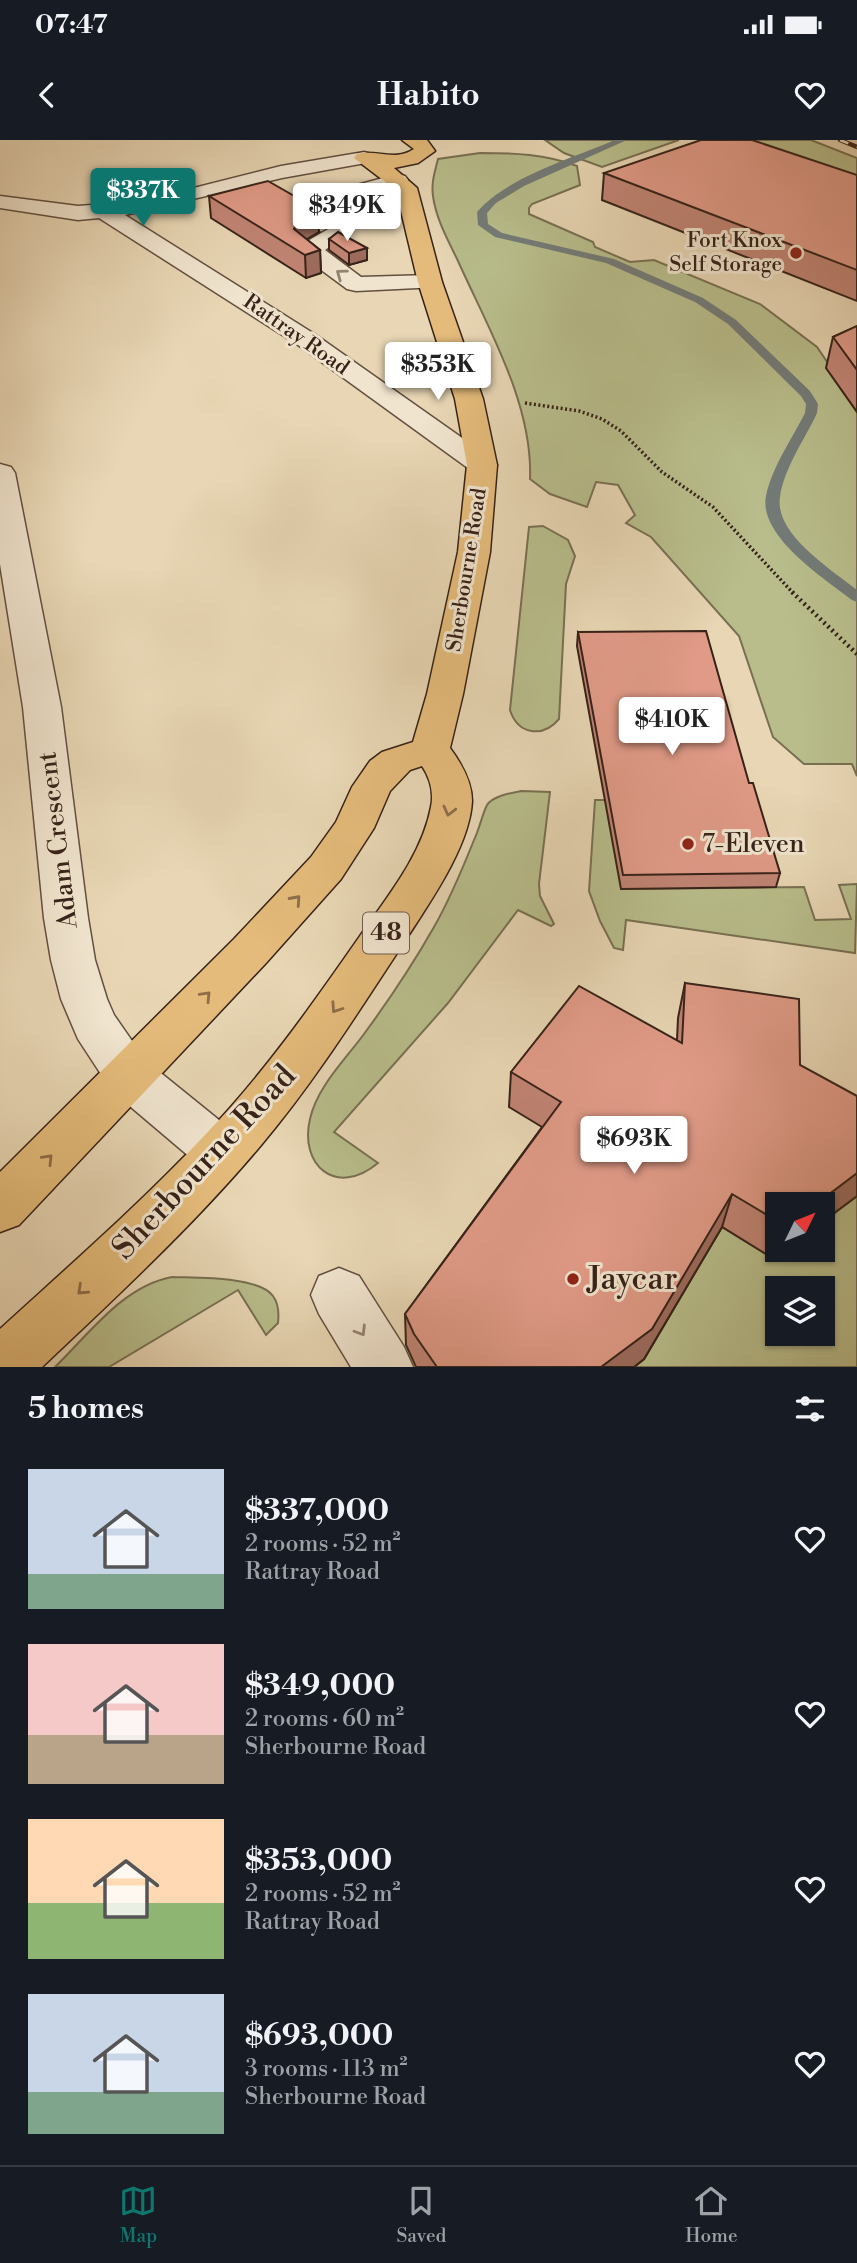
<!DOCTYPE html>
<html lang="en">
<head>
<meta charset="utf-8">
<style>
	body { margin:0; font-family:"Libre Bodoni",serif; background:#242831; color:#f1f3f6; height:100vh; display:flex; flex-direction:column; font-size:26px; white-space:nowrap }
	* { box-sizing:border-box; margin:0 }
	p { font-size:23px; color:#9ea1a6 }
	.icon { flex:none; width:38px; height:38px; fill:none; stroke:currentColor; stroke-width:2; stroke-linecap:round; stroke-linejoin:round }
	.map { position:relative; height:1227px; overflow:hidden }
	.side { display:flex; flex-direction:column; background:#171b24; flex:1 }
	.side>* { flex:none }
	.needle { width:46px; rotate:47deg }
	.buttons { position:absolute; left:765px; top:1052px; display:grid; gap:14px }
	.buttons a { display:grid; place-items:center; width:70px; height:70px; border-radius:0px; background:#171b24; box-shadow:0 2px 5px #0004; font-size:35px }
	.price { position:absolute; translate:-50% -60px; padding:0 16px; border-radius:7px; background:#fff; color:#222; font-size:23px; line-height:46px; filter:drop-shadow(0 2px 4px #0008) }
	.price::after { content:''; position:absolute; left:50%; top:42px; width:21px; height:16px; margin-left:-10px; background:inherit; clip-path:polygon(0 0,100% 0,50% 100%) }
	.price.selected { background:#0f766e; color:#fff }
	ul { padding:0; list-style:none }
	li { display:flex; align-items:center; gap:21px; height:175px; padding:0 28px }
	li span { display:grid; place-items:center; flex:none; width:196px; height:140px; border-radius:0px; color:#555 }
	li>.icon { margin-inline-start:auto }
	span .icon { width:84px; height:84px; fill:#fffc; stroke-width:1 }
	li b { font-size:30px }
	h2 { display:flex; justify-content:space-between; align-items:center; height:84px; padding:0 28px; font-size:30px }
	.status { display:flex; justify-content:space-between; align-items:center; height:49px; padding:0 35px; background:#171b24; direction:ltr }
	.status svg { height:19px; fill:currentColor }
	header { display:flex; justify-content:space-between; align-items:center; height:91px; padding:0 28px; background:#171b24; font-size:32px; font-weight:600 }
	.menu { display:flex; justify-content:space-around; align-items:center; height:98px; border-top:2px solid #363941; background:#171b24; font-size:19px; color:#9ea1a6 }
	.menu a { display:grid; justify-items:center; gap:4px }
	.menu .selected { color:#0f766e }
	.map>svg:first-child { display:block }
	.green { fill:#b8bd8b; stroke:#787052; stroke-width:2; fill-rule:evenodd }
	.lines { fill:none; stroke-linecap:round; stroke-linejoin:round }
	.stream { fill:#737b78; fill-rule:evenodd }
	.minor-casing { stroke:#634f40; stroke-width:3 }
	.major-casing { stroke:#372219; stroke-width:3 }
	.path-far1 { stroke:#372219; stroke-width:3.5; stroke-dasharray:2 2.5; stroke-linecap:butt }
	.path { stroke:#372219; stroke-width:4.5; stroke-dasharray:2 3.5; stroke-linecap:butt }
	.minor { fill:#f0e4ce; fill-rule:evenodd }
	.major { fill:#e4bb7a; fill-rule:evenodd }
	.rail-casing { stroke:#372219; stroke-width:4.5 }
	.rail { stroke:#f0e4ce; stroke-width:2.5; stroke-dasharray:9; stroke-linecap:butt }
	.wall { fill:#c18474; stroke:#372219; stroke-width:2 }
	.shaded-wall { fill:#9d6c5e; stroke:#372219; stroke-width:2 }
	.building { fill:#e09a87; stroke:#372219; stroke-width:2 }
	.oneway { stroke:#948374 }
	.oneway2 { stroke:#8e6e4a }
	.poi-dot { fill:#8f2418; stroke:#f0e4ce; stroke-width:2.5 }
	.labels { text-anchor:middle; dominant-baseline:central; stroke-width:6; stroke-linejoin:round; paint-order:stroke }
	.far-poi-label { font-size:21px; fill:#372219; stroke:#f0e4ce; text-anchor:end }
	.far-street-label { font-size:21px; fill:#372219; stroke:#f0e4ce }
	.shield { fill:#f0e4ce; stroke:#6e5c4f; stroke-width:2 }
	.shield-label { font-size:24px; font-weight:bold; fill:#372219 }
	.street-label { font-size:26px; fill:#372219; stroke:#f0e4ce }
	.poi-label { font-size:26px; fill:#372219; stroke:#f0e4ce; text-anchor:start }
	.near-street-label { font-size:32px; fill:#372219; stroke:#f0e4ce }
	.near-poi-label { font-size:32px; fill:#372219; stroke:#f0e4ce; text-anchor:start }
</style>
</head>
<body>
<div class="status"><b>07:47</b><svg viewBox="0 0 49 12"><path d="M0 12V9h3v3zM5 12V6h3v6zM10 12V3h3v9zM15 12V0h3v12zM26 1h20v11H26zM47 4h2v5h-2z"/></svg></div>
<header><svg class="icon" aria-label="back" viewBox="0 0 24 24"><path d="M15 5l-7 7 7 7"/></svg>Habito<svg class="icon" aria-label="heart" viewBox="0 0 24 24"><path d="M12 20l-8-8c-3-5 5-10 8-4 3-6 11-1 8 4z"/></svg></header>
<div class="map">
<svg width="857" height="1227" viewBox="0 0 857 1227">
	<rect width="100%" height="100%" fill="#e8d6b4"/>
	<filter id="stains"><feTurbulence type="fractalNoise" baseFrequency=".00286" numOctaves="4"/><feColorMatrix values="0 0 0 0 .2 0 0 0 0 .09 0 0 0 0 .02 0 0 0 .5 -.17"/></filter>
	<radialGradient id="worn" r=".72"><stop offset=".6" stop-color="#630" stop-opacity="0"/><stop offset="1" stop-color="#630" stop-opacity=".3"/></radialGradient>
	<g class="green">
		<path d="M 545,0 L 679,0 L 602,27 L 564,13 Z"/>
		<path d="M 698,0 L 811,0 L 857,18 L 857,64 Z"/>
		<path d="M 480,13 C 514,13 545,14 577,26 L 580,45 L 532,64 L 529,68 L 529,74 L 593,102 L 595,107 L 630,122 L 654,120 L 760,164 L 817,207 L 838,238 L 835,240 L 857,272 L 857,636 L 852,624 L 804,624 L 773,597 L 739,496 L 651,397 L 626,383 L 635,375 L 618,345 L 596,342 L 587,367 L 550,354 L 530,339 C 533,264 488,188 458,121 C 448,100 436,79 433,56 C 431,43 435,31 438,19 Z"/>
		<path d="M 543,386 L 568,400 L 575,416 L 566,444 L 559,579 C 543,598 518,595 510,570 L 529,387 Z"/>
		<path d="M 521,651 L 550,652 L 539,744 L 540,756 L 554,784 L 551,786 L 518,770 L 448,863 L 334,992 L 378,1023 C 336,1058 299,1025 310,979 C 317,947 345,920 364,894 C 389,860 413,824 434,787 C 450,759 462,730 474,700 C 479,690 482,675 487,665 C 493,656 511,653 521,651 Z"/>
		<path d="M 595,660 L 606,660 L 622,749 L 804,747 L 815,780 L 851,779 L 839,745 L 857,744 L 855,813 L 626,780 L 623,810 L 614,808 L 600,781 L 589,751 Z"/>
		<path d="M 857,1056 L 857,1227 L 634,1227 L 644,1219 L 722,1087 L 774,1119 L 786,1110 L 822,1110 L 823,1082 ZM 777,1148 L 822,1148 L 822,1194 L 777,1194 Z"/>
		<path d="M 172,1137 C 196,1138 258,1136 273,1156 C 279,1164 279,1174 278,1183 L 266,1195 L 238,1150 L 109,1227 L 55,1227 C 89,1194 123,1146 172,1137 Z"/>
	</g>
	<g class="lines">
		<path class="stream" d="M 615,0 L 627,0 L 524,46 L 496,63 L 487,73 L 488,84 L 502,93 L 614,119 L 703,158 L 736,180 L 810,251 L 818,264 L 817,273 C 805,299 784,328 780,357 C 774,394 832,430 857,450 L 857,462 L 852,460 C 825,439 758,396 766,356 C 772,327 792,299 805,273 L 806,264 L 801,256 L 728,184 L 695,162 L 606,123 L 495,97 L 478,85 L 477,72 C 507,37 573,18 615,0 Z"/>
		<g class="minor-casing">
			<g id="minor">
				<path d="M 364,12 L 371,14 L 374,18 L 371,22 L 282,38 L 125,75 L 316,195 L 492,319 L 497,325 L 492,331 L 482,334 L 472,331 L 298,205 L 99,78 L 78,80 L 0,68 L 0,56 L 78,66 L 117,63 L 158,57 L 281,26 Z"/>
				<path d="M 398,34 L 405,36 L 408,40 L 405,44 L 356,59 L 352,91 L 325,110 L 361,137 L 430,135 L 438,137 L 442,142 L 438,147 L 356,151 L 347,149 L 301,115 L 298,110 L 301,105 L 330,88 L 338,50 Z"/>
				<path d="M 0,324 L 11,327 L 15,333 L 61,567 L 88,778 L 95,820 L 107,859 L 114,875 L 146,921 L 240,997 L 247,1013 L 240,1029 L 222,1036 L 204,1029 L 112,951 L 78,899 L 61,859 L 51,820 L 44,778 L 23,567 L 0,424 Z"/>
				<path d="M 339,1128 L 359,1136 L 404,1207 L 413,1227 L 351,1227 L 319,1174 L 311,1155 L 319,1136 Z"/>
			</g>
		</g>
		<g class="major-casing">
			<path id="major" d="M 402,0 L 427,0 L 435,11 L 418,23 L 394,28 L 417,48 L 442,142 L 483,259 L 497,325 L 490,412 L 463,554 L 450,608 C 461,623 472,641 472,661 C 470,707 427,766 403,804 C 358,872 315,941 262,1004 C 195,1084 118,1155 42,1227 L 0,1227 L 0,1189 C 69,1126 140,1064 204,996 C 263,935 312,865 360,796 C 387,757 422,715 431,667 C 434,653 430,638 422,626 L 410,630 L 390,651 L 374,688 L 341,739 L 266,823 L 19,1085 L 0,1092 L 0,1032 L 234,799 L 311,717 L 336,682 L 352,647 L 370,621 L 382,612 L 413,602 L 427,554 L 458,412 L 467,325 L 455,259 L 418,142 L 396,50 L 354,18 L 357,14 C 377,9 394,22 414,9 Z"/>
		</g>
		<path class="path-far1" d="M 525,263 L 579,271 L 602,279 L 621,291 L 662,332 L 713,367 L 794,454"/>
		<path class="path" d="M 792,452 L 857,514"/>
		<use href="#minor" class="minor"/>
		<use href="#major" class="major"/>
		<g class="rail-casing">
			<path id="rail" d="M 840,0 L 857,7"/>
		</g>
		<use href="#rail" class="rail"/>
	</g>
	<g class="wall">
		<path d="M 604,33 L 857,35 L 857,161 L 602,60 Z"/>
		<path d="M 209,56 L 319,92 L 306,99 L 320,110 L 321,133 L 306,138 L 211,78 Z"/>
		<path d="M 329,99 L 367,108 L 367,120 L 349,125 L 329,110 Z"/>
		<path d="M 857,186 L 857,272 L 826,228 L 833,197 Z"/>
		<path d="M 578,492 L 749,643 L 780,733 L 776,747 L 621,749 L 577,506 Z"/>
		<path d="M 685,843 L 800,925 L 857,1056 L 822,1082 L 822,1064 L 777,1064 L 777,1110 L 786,1110 L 774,1119 L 722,1087 L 644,1219 L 634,1227 L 416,1227 L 406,1205 L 405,1174 L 542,987 L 509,967 L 511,932 L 677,900 L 678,878 Z"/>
	</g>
	<g class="shaded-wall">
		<path d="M 317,69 L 319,92 L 300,103 L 294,89 L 298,80 Z"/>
		<path d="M 367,108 L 367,120 L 349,125 L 349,113 Z"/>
		<path d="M 320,110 L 321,133 L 306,138 L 305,115 Z"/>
		<path d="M 857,1033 L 857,1056 L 822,1082 L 822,1064 L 816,1064 Z"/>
		<path d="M 732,1054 L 722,1087 L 644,1219 L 634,1227 L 601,1227 Z"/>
		<path d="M 778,1110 L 786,1110 L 774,1119 Z"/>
	</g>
	<g class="building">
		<path d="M 701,0 L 752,0 L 857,35 L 857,130 L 604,33 Z"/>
		<path d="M 268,41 L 317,69 L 298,80 L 294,89 L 320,110 L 305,115 L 209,56 Z"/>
		<path d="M 338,92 L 367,108 L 349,113 L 329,99 Z"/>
		<path d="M 857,186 L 857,230 L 833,197 Z"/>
		<path d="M 706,491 L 749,643 L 753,643 L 780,733 L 623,735 L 578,492 Z"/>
		<path d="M 685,843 L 799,859 L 800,925 L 857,956 L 857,1033 L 816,1064 L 777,1064 L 777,1081 L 732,1054 L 652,1189 L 601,1227 L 437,1227 L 414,1194 L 405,1174 L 561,962 L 511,932 L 579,846 L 682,903 Z"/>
	</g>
	<defs><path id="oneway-chevron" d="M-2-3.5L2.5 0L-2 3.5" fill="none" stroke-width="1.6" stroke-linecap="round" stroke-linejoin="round" transform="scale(1.75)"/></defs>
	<g class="oneway">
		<use href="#oneway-chevron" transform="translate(341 134) rotate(-144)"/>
		<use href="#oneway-chevron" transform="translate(361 1191) rotate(58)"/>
	</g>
	<g class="oneway2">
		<use href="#oneway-chevron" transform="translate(449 671) rotate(104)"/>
		<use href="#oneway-chevron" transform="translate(296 760) rotate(-48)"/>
		<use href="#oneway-chevron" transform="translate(206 856) rotate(-46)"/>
		<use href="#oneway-chevron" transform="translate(336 868) rotate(124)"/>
		<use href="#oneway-chevron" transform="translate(48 1019) rotate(-46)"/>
		<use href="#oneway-chevron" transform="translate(82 1150) rotate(137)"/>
	</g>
	<g class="poi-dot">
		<circle cx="796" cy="113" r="7"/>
		<circle cx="688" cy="704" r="7"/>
		<circle cx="573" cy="1139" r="7"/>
	</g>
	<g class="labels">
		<g class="far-poi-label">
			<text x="782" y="101">Fort Knox<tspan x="782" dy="24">Self Storage</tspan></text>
		</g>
		<g class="far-street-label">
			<text transform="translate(296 195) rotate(35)">Rattray Road</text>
			<text transform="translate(467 430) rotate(-81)">Sherbourne Road</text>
		</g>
		<rect class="shield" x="363" y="772.5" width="46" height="41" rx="5"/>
		<g class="shield-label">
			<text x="386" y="793">48</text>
		</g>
		<g class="street-label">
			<text transform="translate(58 700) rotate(-97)">Adam Crescent</text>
		</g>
		<g class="poi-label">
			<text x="702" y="704">7-Eleven</text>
		</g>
		<g class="near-street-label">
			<text transform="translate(204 1022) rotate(-47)">Sherbourne Road</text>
		</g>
		<g class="near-poi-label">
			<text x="587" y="1139">Jaycar</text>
		</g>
	</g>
	<rect width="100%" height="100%" filter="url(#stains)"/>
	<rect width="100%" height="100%" fill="url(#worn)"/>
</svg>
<div class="buttons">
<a><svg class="needle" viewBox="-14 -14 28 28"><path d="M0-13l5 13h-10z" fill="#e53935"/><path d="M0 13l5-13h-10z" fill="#9ea1a6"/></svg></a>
<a><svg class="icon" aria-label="layers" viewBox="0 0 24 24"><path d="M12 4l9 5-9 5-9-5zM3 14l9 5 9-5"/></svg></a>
</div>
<b class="price selected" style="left:143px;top:88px">$337K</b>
<b class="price" style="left:347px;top:103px">$349K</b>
<b class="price" style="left:438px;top:262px">$353K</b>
<b class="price" style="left:672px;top:617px">$410K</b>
<b class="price" style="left:634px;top:1036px">$693K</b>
</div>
<section class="side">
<h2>5 homes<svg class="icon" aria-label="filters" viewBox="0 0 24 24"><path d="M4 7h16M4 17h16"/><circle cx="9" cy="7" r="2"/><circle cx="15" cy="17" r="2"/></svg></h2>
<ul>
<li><span style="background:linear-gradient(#c9d6e8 75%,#7fa58c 0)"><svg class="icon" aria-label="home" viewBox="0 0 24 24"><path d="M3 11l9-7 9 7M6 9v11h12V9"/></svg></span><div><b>$337,000</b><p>2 rooms · 52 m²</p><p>Rattray Road</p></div><svg class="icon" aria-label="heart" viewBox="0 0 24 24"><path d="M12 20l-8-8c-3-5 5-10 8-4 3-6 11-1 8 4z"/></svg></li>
<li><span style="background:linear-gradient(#f6c9c9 65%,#b9a48a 0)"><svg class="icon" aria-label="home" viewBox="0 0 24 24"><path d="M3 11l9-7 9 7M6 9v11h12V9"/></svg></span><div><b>$349,000</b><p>2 rooms · 60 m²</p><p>Sherbourne Road</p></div><svg class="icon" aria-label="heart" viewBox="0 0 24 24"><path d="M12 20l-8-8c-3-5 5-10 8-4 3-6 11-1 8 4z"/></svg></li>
<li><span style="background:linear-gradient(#ffd9b3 60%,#8fb573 0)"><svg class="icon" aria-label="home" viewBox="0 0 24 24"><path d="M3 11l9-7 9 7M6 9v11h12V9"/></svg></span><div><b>$353,000</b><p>2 rooms · 52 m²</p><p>Rattray Road</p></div><svg class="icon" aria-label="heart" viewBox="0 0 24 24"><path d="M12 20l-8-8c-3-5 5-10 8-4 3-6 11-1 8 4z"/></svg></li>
<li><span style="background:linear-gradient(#c9d6e8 70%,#7fa58c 0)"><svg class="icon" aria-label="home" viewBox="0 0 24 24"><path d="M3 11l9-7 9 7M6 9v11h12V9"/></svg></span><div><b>$693,000</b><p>3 rooms · 113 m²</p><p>Sherbourne Road</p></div><svg class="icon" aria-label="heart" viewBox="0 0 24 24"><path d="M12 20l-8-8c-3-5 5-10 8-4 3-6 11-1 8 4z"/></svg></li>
</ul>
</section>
<nav class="menu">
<a class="selected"><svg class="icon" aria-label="map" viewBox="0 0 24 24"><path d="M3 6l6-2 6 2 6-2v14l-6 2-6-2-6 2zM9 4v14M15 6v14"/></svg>Map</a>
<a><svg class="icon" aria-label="saved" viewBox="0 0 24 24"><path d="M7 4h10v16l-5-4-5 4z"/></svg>Saved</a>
<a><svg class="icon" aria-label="home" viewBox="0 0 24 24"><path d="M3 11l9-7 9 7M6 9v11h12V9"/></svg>Home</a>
</nav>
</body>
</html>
